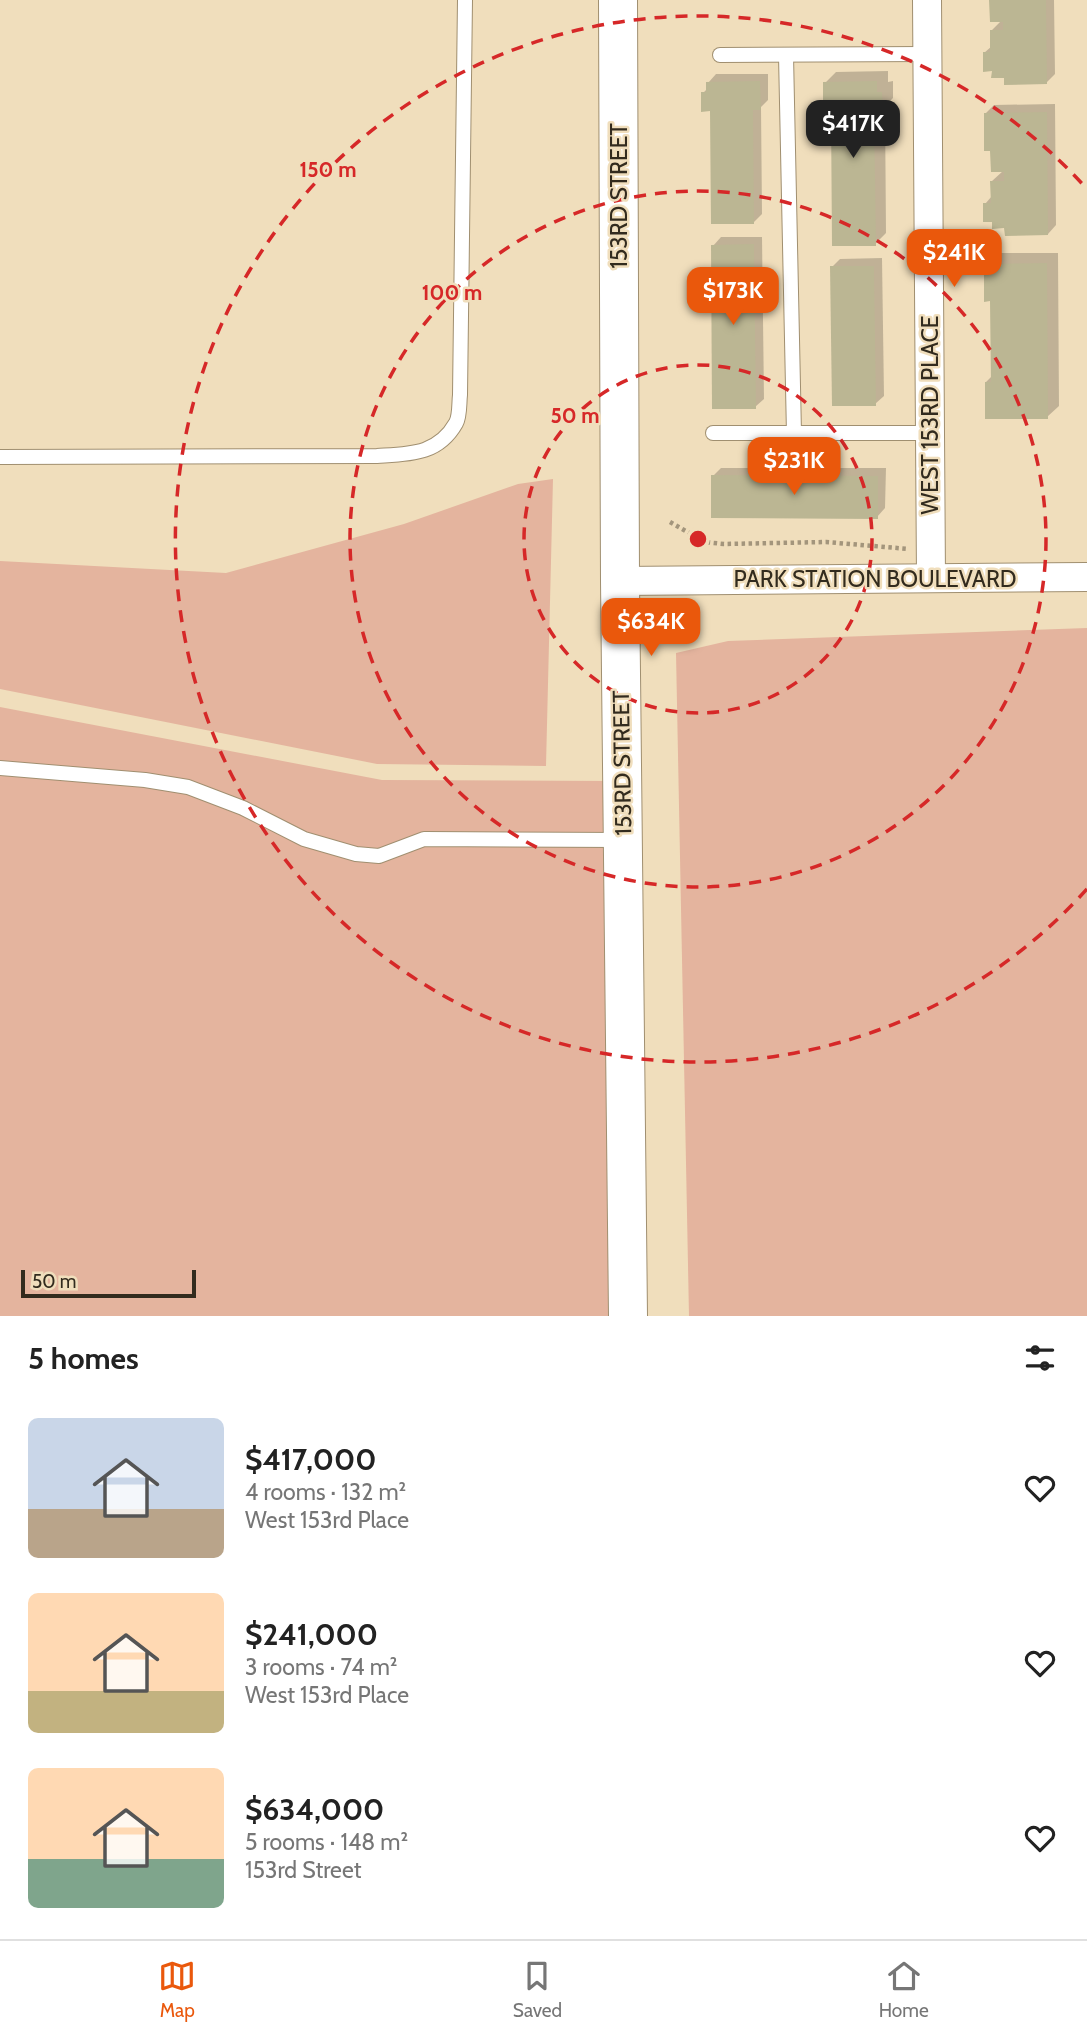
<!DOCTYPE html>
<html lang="en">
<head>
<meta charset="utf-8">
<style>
	body { margin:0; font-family:Cabin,sans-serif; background:#f6f6f6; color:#222; height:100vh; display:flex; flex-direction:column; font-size:26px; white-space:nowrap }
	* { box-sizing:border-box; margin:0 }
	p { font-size:23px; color:#767676 }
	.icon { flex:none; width:38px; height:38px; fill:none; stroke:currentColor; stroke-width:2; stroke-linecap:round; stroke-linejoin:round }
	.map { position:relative; height:1316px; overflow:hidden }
	.side { display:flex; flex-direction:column; background:#fff; flex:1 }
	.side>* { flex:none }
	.scale { position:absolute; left:21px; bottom:18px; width:175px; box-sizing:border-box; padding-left:7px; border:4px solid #322b1e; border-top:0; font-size:19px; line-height:24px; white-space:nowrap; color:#322b1e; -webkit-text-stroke:5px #f0debc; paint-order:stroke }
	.price { position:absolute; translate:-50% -60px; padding:0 16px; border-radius:14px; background:#ea580c; color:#fff; font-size:23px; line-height:46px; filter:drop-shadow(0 2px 4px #0008) }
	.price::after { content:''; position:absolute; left:50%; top:42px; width:21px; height:16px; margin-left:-10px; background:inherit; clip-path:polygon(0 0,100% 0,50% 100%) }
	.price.current { background:#222; color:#fff }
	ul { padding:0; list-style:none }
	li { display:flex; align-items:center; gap:21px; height:175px; padding:0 28px }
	li span { display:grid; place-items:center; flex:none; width:196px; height:140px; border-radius:10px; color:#555 }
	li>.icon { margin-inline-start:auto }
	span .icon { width:84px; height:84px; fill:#fffc; stroke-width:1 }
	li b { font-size:30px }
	h2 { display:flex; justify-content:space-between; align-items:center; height:84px; padding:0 28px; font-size:30px }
	.tabs { display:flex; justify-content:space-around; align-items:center; height:98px; border-top:2px solid #e0e0e0; background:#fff; font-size:19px; color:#767676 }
	.tabs a { display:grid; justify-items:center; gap:4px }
	.tabs .current { color:#ea580c }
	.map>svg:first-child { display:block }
	.green { fill:#e4b49e }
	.shadow { fill:#0003 }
	.building { fill:#bbb693 }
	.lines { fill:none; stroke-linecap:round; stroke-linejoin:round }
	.lane-casing { stroke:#a08f70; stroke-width:16 }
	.street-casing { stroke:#a08f70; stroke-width:30 }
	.secondary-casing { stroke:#a08f70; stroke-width:40 }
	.path { stroke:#a3957c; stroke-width:4.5; stroke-dasharray:3.5 3.5; stroke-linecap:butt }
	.lane { stroke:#fff; stroke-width:14 }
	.street { stroke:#fff; stroke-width:28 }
	.secondary { stroke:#fff; stroke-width:38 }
	.ring { fill:none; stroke:#d62828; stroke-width:3.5; stroke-dasharray:12 9 }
	.labels { text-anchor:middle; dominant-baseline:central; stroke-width:5; stroke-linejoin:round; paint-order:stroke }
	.street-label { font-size:23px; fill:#322b1e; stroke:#f0debc }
	.centre { fill:#d62828; stroke:#f0debc; stroke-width:3.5 }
	.ring-label { font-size:21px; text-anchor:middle; font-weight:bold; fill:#d62828; stroke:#f0debc; stroke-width:5; stroke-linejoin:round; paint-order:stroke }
</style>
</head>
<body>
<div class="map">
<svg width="1087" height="1316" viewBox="0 0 1087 1316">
	<rect width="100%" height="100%" fill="#f0debc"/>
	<g class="green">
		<path d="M 553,479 L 546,766 L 377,764 L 0,689 L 0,561 L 226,573 L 404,524 L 518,484 Z"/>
		<path d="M 1087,628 L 1087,1316 L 689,1316 L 676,653 L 728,641 Z"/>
		<path d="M 0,707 L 382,780 L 612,781 L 617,1316 L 0,1316 Z"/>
	</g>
	<g class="shadow">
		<path d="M 991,0 L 1054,0 L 1055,74 L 1046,83 L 1006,76 L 993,70 L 984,53 L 992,46 L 991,31 L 1002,20 Z"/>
		<path d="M 888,71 L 888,82 L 893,81 L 893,98 L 885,106 L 886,233 L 875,244 L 825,83 L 836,72 Z"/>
		<path d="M 716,74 L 768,74 L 768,100 L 761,107 L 762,214 L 754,222 L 711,110 L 703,93 L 708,88 L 708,83 Z"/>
		<path d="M 1055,104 L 1056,225 L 1048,234 L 1006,227 L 985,204 L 992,196 L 992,181 L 1003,171 L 992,149 L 986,113 L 994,105 Z"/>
		<path d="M 721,237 L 762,237 L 764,399 L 755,407 L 713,246 Z"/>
		<path d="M 997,253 L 1058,253 L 1059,406 L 1047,417 L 986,382 L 992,376 L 992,300 L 986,264 Z"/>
		<path d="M 882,258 L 884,396 L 875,404 L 832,267 L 840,259 Z"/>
		<path d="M 721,468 L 886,468 L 885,508 L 877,517 L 713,476 Z"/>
	</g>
	<g class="building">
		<path d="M 989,0 L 1046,0 L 1047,84 L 1004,85 L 1004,78 L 991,78 L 992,71 L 983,72 L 983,52 L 990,52 L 990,30 L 1003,30 L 1003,22 L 990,22 Z"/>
		<path d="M 760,81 L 761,110 L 753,110 L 754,224 L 711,224 L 710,111 L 701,112 L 701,92 L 706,92 L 706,82 Z"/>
		<path d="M 877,81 L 877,92 L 882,92 L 883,111 L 874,111 L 876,246 L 832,246 L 831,111 L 823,111 L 823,82 Z"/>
		<path d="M 1047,112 L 1048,235 L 1005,236 L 1004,228 L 992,229 L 992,222 L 983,222 L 983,203 L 991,203 L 990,181 L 1004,181 L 1004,172 L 991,172 L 990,151 L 984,151 L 984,113 Z"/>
		<path d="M 754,244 L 756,409 L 712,409 L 711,245 Z"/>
		<path d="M 1047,263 L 1048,419 L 985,419 L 985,382 L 991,382 L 990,301 L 984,302 L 984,264 Z"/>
		<path d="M 830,266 L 874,266 L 876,406 L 832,406 Z"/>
		<path d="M 711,475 L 878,476 L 878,519 L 711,518 Z"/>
	</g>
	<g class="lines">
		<g class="lane-casing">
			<g id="lane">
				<path d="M 720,55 L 927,54"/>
				<path d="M 786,55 L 794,434"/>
				<path d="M 713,433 L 931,433"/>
				<path d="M 0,457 L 377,456 C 409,454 438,455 456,423 C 460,416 459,403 460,395 L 465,0"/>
				<path d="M 0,768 L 145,780 L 188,787 L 243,808 L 304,839 L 356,854 L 379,856 L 424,839 L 622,840"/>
			</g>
		</g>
		<g class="street-casing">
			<g id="street">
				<path d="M 927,0 L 931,578"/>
				<path d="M 620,581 L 1087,577"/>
			</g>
		</g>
		<g class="secondary-casing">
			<path id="secondary" d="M 618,0 L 620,581 L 628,1316"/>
		</g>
		<path class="path" d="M 670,522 L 705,542 L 724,544 L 826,542 L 909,549"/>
		<use href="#lane" class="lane"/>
		<use href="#street" class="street"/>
		<use href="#secondary" class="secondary"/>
	</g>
	<g class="ring">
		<circle cx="698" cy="539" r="174"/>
		<circle cx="698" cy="539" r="348"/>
		<path d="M1087 889A523 523 0 1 1 1087 189"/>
	</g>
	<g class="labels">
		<g class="street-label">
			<text transform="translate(619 196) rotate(-90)">153RD STREET</text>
			<text transform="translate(930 415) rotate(-90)">WEST 153RD PLACE</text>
			<text x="875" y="579">PARK STATION BOULEVARD</text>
			<text transform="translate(622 763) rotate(-91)">153RD STREET</text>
		</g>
	</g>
	<circle cx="698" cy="539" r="10" class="centre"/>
	<g class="ring-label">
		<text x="328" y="177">150 m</text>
		<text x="452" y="300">100 m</text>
		<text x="575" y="423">50 m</text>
	</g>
</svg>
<div class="scale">50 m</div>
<b class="price current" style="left:853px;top:160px">$417K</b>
<b class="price" style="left:954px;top:289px">$241K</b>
<b class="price" style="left:733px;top:327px">$173K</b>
<b class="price" style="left:794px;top:497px">$231K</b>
<b class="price" style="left:651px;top:658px">$634K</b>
</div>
<section class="side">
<h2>5 homes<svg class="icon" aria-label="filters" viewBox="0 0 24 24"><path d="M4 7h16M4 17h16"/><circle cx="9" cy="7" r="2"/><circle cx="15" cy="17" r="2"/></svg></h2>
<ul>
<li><span style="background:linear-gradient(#c9d6e8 65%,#b9a48a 0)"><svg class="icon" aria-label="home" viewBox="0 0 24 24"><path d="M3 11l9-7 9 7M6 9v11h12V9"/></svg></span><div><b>$417,000</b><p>4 rooms · 132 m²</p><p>West 153rd Place</p></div><svg class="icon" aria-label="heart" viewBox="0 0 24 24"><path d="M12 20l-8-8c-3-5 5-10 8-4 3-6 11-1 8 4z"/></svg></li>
<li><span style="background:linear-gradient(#ffd9b3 70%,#c2b280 0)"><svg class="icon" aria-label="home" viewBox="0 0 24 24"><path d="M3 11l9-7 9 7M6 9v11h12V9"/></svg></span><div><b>$241,000</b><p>3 rooms · 74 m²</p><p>West 153rd Place</p></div><svg class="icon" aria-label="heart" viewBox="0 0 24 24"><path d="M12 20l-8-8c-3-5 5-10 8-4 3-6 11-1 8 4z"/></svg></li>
<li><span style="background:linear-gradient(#ffd9b3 65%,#7fa58c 0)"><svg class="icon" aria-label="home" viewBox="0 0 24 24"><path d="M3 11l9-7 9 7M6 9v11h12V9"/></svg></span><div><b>$634,000</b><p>5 rooms · 148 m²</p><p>153rd Street</p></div><svg class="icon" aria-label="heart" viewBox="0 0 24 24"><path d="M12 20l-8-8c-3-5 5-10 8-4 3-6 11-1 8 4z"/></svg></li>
</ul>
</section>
<nav class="tabs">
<a class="current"><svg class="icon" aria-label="map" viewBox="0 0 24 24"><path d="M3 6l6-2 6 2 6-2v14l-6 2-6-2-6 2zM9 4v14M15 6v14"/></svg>Map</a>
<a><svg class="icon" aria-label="saved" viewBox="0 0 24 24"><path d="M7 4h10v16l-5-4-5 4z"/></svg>Saved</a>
<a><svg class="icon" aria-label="home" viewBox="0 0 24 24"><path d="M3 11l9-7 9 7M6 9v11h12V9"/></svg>Home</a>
</nav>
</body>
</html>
